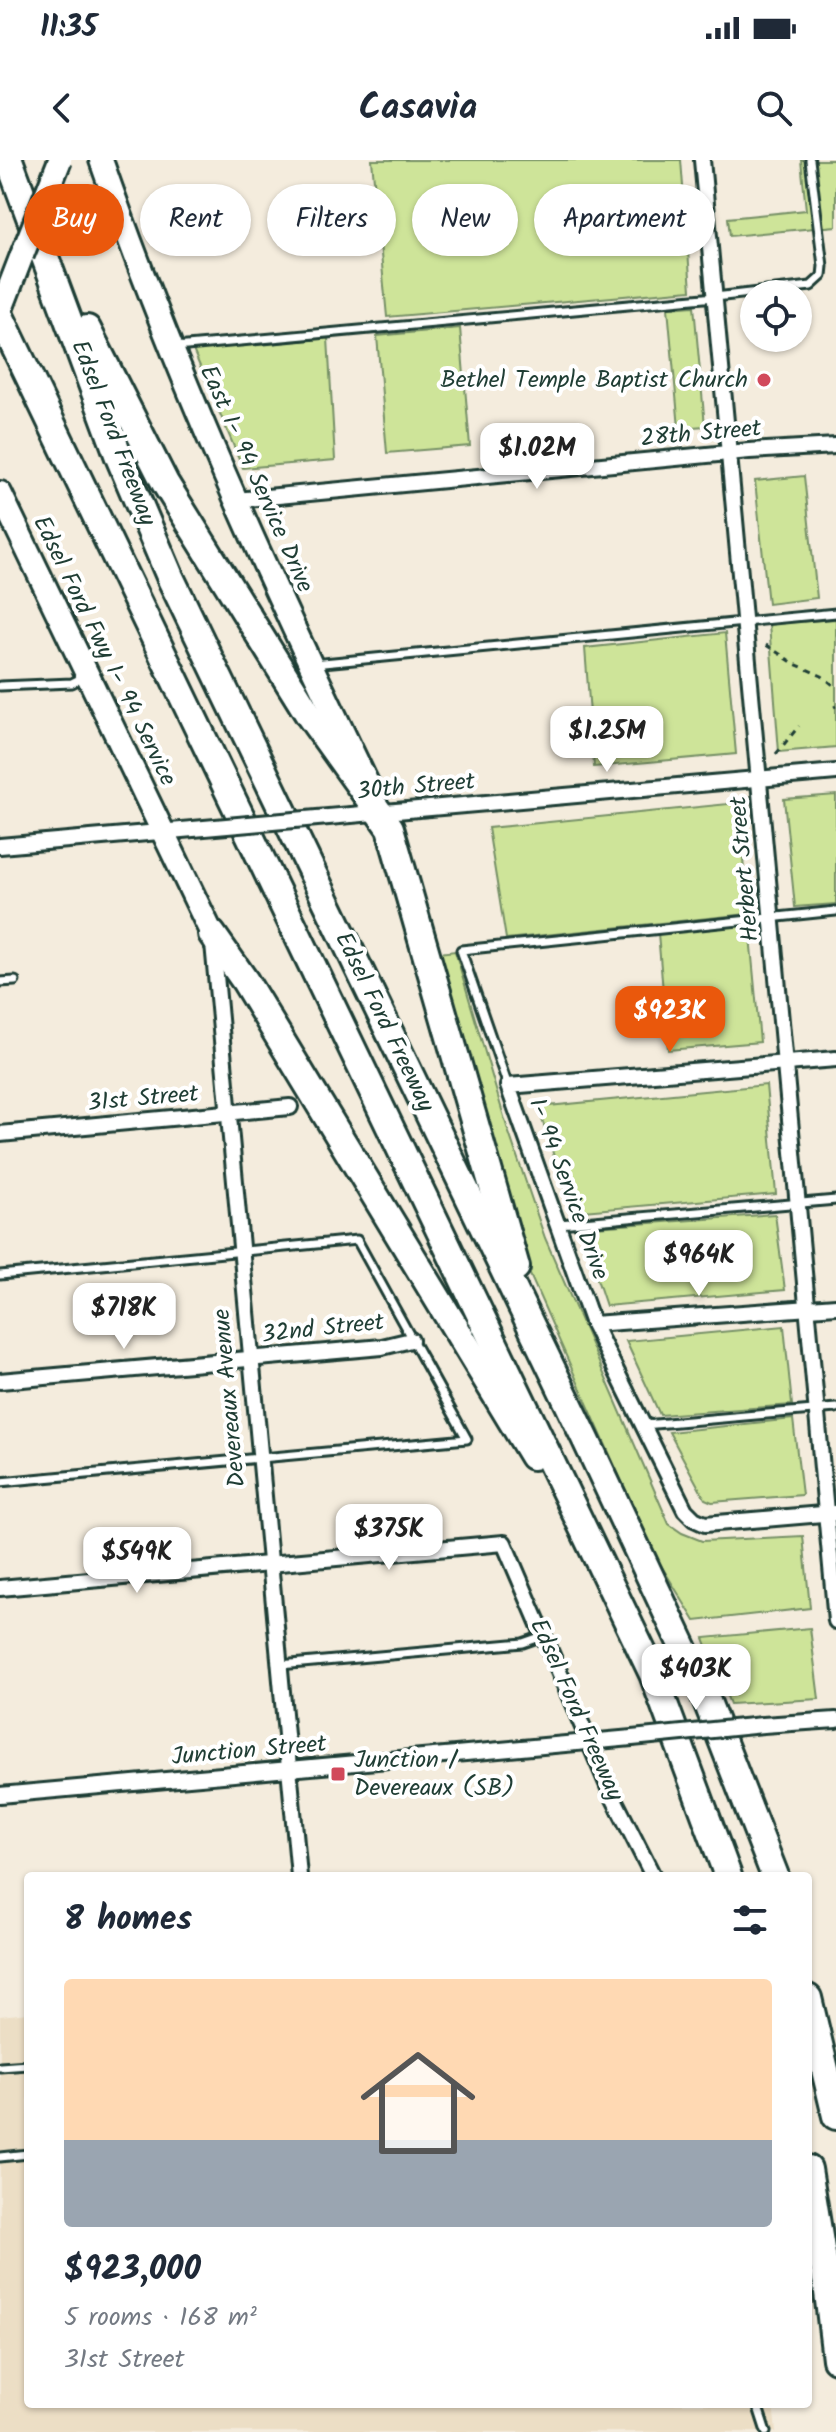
<!DOCTYPE html>
<html lang="en">
<head>
<meta charset="utf-8">
<style>
	body { margin:0; font-family:Kalam,sans-serif; background:#f6f6f7; color:#1f2937; height:100vh; display:flex; flex-direction:column; font-size:30px; white-space:nowrap }
	* { box-sizing:border-box; margin:0 }
	p { font-size:26px; color:#747a83 }
	.icon { flex:none; width:44px; height:44px; fill:none; stroke:currentColor; stroke-width:2; stroke-linecap:round; stroke-linejoin:round }
	.map { position:relative; flex:1; overflow:hidden }
	.drawer { position:absolute; left:24px; top:1712px; width:788px; height:536px; display:flex; flex-direction:column; background:#fff; border-radius:8px; box-shadow:0 2px 6px #0004 }
	.drawer>* { flex:none }
	.top-card { position:absolute; left:24px; top:24px; width:788px; height:72px; display:flex; gap:16px }
	.buttons { position:absolute; left:740px; top:120px; display:grid; gap:16px }
	.buttons a { display:grid; place-items:center; width:72px; height:72px; border-radius:50%; background:#fff; box-shadow:0 2px 6px #0004; font-size:40px }
	.price { position:absolute; translate:-50% -68px; padding:0 18px; border-radius:16px; background:#fff; color:#222; font-size:26px; line-height:52px; filter:drop-shadow(0 2px 4px #0008) }
	.price::after { content:''; position:absolute; left:50%; top:48px; width:24px; height:18px; margin-left:-12px; background:inherit; clip-path:polygon(0 0,100% 0,50% 100%) }
	.price.selected { background:#ea580c; color:#fff }
	ul { padding:0; list-style:none }
	li { display:grid; align-content:center; gap:16px; height:424px; padding:0 40px }
	li+li { border-top:2px solid #e0e1e3 }
	li span { display:grid; place-items:center; height:248px; border-radius:8px; color:#555 }
	li>.icon { margin-inline-start:auto }
	span .icon { width:144px; height:144px; fill:#fffc; stroke-width:1 }
	li b { font-size:34px }
	h2 { display:flex; justify-content:space-between; align-items:center; height:96px; padding:0 40px; font-size:34px }
	.pill { padding:0 28px; border-radius:36px; background:#fff; box-shadow:0 2px 6px #0004; font-size:28px; line-height:72px }
	.pill.selected { background:#ea580c; color:#fff }
	.status { display:flex; justify-content:space-between; align-items:center; height:56px; padding:0 40px; background:#fff; direction:ltr }
	.status svg { height:22px; fill:currentColor }
	header { display:flex; justify-content:space-between; align-items:center; height:104px; padding:0 40px; background:#fff; font-size:36px; font-weight:800 }
	.map>svg:first-child { display:block }
	.built { fill:#ecdec5 }
	.green { fill:#cee499; stroke:#769066; stroke-width:2 }
	.lines { fill:none; stroke-linecap:round; stroke-linejoin:round }
	.service-casing { stroke:#1f3d34; stroke-width:13 }
	.minor-casing { stroke:#1f3d34; stroke-width:20 }
	.primary-casing { stroke:#1f3d34; stroke-width:28 }
	.motorway-casing { stroke:#1f3d34; stroke-width:32 }
	.path { stroke:#1f3d34; stroke-width:3; stroke-dasharray:6 6; stroke-linecap:butt }
	.service { stroke:#fff; stroke-width:7 }
	.minor { stroke:#fff; stroke-width:14 }
	.primary { stroke:#fff; stroke-width:22 }
	.motorway { stroke:#fff; stroke-width:26 }
	.minor-bridge-casing { stroke:#1f3d34; stroke-width:20; stroke-linecap:butt }
	.primary-bridge-casing { stroke:#1f3d34; stroke-width:28; stroke-linecap:butt }
	.minor-bridge { stroke:#fff; stroke-width:14 }
	.primary-bridge { stroke:#fff; stroke-width:22 }
	.poi-dot { fill:#d1495b; stroke:#fff; stroke-width:3 }
	.labels { text-anchor:middle; dominant-baseline:central; stroke-width:8; stroke-linejoin:round; paint-order:stroke }
	.poi-label { font-size:24px; fill:#1f3d34; stroke:#fff; text-anchor:end }
	.street-label { font-size:24px; fill:#1f3d34; stroke:#fff }
</style>
</head>
<body>
<div class="status"><b>11:35</b><svg viewBox="0 0 49 12"><path d="M0 12V9h3v3zM5 12V6h3v6zM10 12V3h3v9zM15 12V0h3v12zM26 1h20v11H26zM47 4h2v5h-2z"/></svg></div>
<header><svg class="icon" aria-label="back" viewBox="0 0 24 24"><path d="M15 5l-7 7 7 7"/></svg>Casavia<svg class="icon" aria-label="search" viewBox="0 0 24 24"><circle cx="10" cy="10" r="6"/><path d="M15 15l6 6"/></svg></header>
<div class="map">
<svg width="836" height="2272" viewBox="0 0 836 2272">
	<rect width="100%" height="100%" fill="#f4ecdd"/>
	<filter id="ink" filterUnits="userSpaceOnUse"><feTurbulence type="fractalNoise" baseFrequency=".0125" numOctaves="2"/><feDisplacementMap in="SourceGraphic" scale="16" xChannelSelector="R" yChannelSelector="G"/><feConvolveMatrix kernelMatrix="1 2 1 2 8 2 1 2 1" color-interpolation-filters="sRGB"/></filter>
	<g filter="url(#ink)">
		<path class="built" d="M 28,1853 L 28,2244 L 773,2244 L 776,2272 L 0,2272 L 0,1856 Z"/>
		<g class="green">
			<path d="M 372,0 L 681,0 L 691,130 L 387,157 Z"/>
			<path d="M 801,0 L 836,0 L 836,66 L 730,76 L 728,58 L 806,50 Z"/>
			<path d="M 694,146 L 705,266 L 679,268 L 668,148 Z"/>
			<path d="M 460,168 L 470,286 L 387,293 L 377,176 Z"/>
			<path d="M 328,178 L 335,300 L 243,308 L 193,190 Z"/>
			<path d="M 804,316 L 817,438 L 768,444 L 755,321 Z"/>
			<path d="M 836,459 L 836,587 L 779,592 L 769,464 Z"/>
			<path d="M 725,473 L 736,594 L 594,607 L 585,488 Z"/>
			<path d="M 836,635 L 836,744 L 795,747 L 784,639 Z"/>
			<path d="M 738,643 L 748,754 L 506,779 L 488,668 Z"/>
			<path d="M 749,765 L 760,882 L 668,890 L 658,773 Z"/>
			<path d="M 455,791 L 507,967 L 545,1078 L 669,1364 L 682,1373 L 702,1381 L 803,1376 L 810,1448 L 695,1461 L 654,1394 L 527,1108 L 438,793 Z"/>
			<path d="M 766,925 L 776,1034 L 572,1052 L 538,947 Z"/>
			<path d="M 775,1054 L 785,1130 L 606,1146 L 580,1068 Z"/>
			<path d="M 784,1166 L 792,1245 L 660,1255 L 626,1181 Z"/>
			<path d="M 793,1259 L 802,1335 L 712,1342 L 705,1339 L 669,1272 Z"/>
			<path d="M 810,1468 L 819,1539 L 730,1544 L 704,1478 Z"/>
		</g>
		<g class="lines">
			<g class="service-casing">
				<g id="service">
					<path d="M 176,187 L 715,137 L 811,126 L 822,116 L 823,106 L 810,0"/>
					<path d="M 313,504 L 836,453"/>
					<path d="M 0,526 L 72,523 L 84,517"/>
					<path d="M 0,822 L 15,821"/>
					<path d="M 508,926 L 461,790 L 836,751"/>
					<path d="M 559,1064 L 836,1040"/>
					<path d="M 0,1115 L 357,1080 L 467,1279 L 0,1322"/>
					<path d="M 644,1265 L 836,1248"/>
					<path d="M 280,1505 L 523,1483 L 543,1476"/>
					<path d="M 0,1907 L 28,1905"/>
					<path d="M 0,1997 L 28,1994"/>
					<path d="M 757,2244 L 766,2272"/>
				</g>
			</g>
			<g class="minor-casing">
				<g id="minor">
					<path d="M 702,0 L 836,1461"/>
					<path d="M 236,340 L 749,291 L 836,286"/>
					<path d="M 351,655 L 836,612"/>
					<path d="M 0,686 L 193,669"/>
					<path d="M 213,783 L 299,1716"/>
					<path d="M 0,974 L 290,947"/>
					<path d="M 593,1164 L 836,1146"/>
					<path d="M 0,1221 L 382,1187 L 411,1180"/>
					<path d="M 834,1353 L 705,1364 L 694,1359 L 685,1350 L 593,1164 L 508,926 L 836,899"/>
					<path d="M 0,1428 L 504,1383 L 611,1633 L 653,1716"/>
					<path d="M 763,1565 L 836,1560"/>
					<path d="M 0,1635 L 632,1578"/>
				</g>
			</g>
			<g class="primary-casing">
				<g id="primary">
					<path d="M 101,0 C 175,214 269,419 367,623"/>
					<path d="M 0,152 L 22,95"/>
					<path d="M 0,333 L 212,774"/>
				</g>
			</g>
			<g class="motorway-casing">
				<g id="motorway">
					<path d="M 9,0 L 119,297 L 171,419 L 586,1280 L 699,1521 L 775,1716"/>
					<path d="M 0,156 L 653,1514 L 728,1716"/>
					<path d="M 87,169 L 165,323 L 309,555 L 390,668 L 516,1107"/>
					<path d="M 212,774 L 245,821 L 533,1296"/>
					<path d="M 808,1838 L 836,1956"/>
					<path d="M 808,2009 L 828,2132 L 836,2199"/>
				</g>
			</g>
			<g class="path">
				<path d="M 766,485 L 795,504 L 822,516 L 836,527"/>
				<path d="M 834,547 L 836,546"/>
				<path d="M 776,594 L 799,566"/>
			</g>
			<use href="#service" class="service"/>
			<use href="#minor" class="minor"/>
			<use href="#primary" class="primary"/>
			<use href="#motorway" class="motorway"/>
			<g class="minor-bridge-casing">
				<g id="minor-bridge">
					<path d="M 193,669 L 351,655"/>
					<path d="M 632,1578 L 763,1565"/>
				</g>
			</g>
			<g class="primary-bridge-casing">
				<path id="primary-bridge" d="M 22,95 L 60,0"/>
			</g>
			<use href="#minor-bridge" class="minor-bridge"/>
			<use href="#primary-bridge" class="primary-bridge"/>
		</g>
	</g>
	<g class="poi-dot">
		<circle cx="764" cy="220" r="8"/>
		<rect x="330" y="1606" width="16" height="16" rx="4"/>
	</g>
	<g class="labels">
		<g class="poi-label">
			<text x="748" y="220">Bethel Temple Baptist Church</text>
			<text x="354" y="1600" text-anchor="start">Junction /<tspan x="354" dy="28">Devereaux (SB)</tspan></text>
		</g>
		<g class="street-label">
			<text transform="translate(113 273) rotate(69)">Edsel Ford Freeway</text>
			<text transform="translate(701 274) rotate(-5)">28th Street</text>
			<text transform="translate(256 319) rotate(66)">East I- 94 Service Drive</text>
			<text transform="translate(104 491) rotate(64)">Edsel Ford Fwy I- 94 Service</text>
			<text transform="translate(416 627) rotate(-5)">30th Street</text>
			<text transform="translate(745 709) rotate(-95)">Herbert Street</text>
			<text transform="translate(384 862) rotate(64)">Edsel Ford Freeway</text>
			<text transform="translate(143 939) rotate(-5)">31st Street</text>
			<text transform="translate(568 1029) rotate(70)">I- 94 Service Drive</text>
			<text transform="translate(323 1169) rotate(-6)">32nd Street</text>
			<text transform="translate(230 1238) rotate(-95)">Devereaux Avenue</text>
			<text transform="translate(576 1550) rotate(66)">Edsel Ford Freeway</text>
			<text transform="translate(249 1591) rotate(-5)">Junction Street</text>
		</g>
	</g>
</svg>
<div class="buttons">
<a><svg class="icon" aria-label="locate" viewBox="0 0 24 24"><circle cx="12" cy="12" r="6"/><path d="M12 2v4M12 18v4M2 12h4M18 12h4"/></svg></a>
</div>
<b class="price" style="left:537px;top:331px">$1.02M</b>
<b class="price" style="left:607px;top:614px">$1.25M</b>
<b class="price selected" style="left:670px;top:894px">$923K</b>
<b class="price" style="left:699px;top:1138px">$964K</b>
<b class="price" style="left:124px;top:1191px">$718K</b>
<b class="price" style="left:389px;top:1412px">$375K</b>
<b class="price" style="left:137px;top:1435px">$549K</b>
<b class="price" style="left:696px;top:1552px">$403K</b>
<div class="top-card">
<a class="pill selected">Buy</a>
<a class="pill">Rent</a>
<a class="pill">Filters</a>
<a class="pill">New</a>
<a class="pill">Apartment</a>
</div>
<section class="drawer">
<h2>8 homes<svg class="icon" aria-label="filters" viewBox="0 0 24 24"><path d="M4 7h16M4 17h16"/><circle cx="9" cy="7" r="2"/><circle cx="15" cy="17" r="2"/></svg></h2>
<ul>
<li><span style="background:linear-gradient(#ffd9b3 65%,#9aa5b1 0)"><svg class="icon" aria-label="home" viewBox="0 0 24 24"><path d="M3 11l9-7 9 7M6 9v11h12V9"/></svg></span><div><b>$923,000</b><p>5 rooms · 168 m²</p><p>31st Street</p></div></li>
</ul>
</section>
</div>
</body>
</html>
